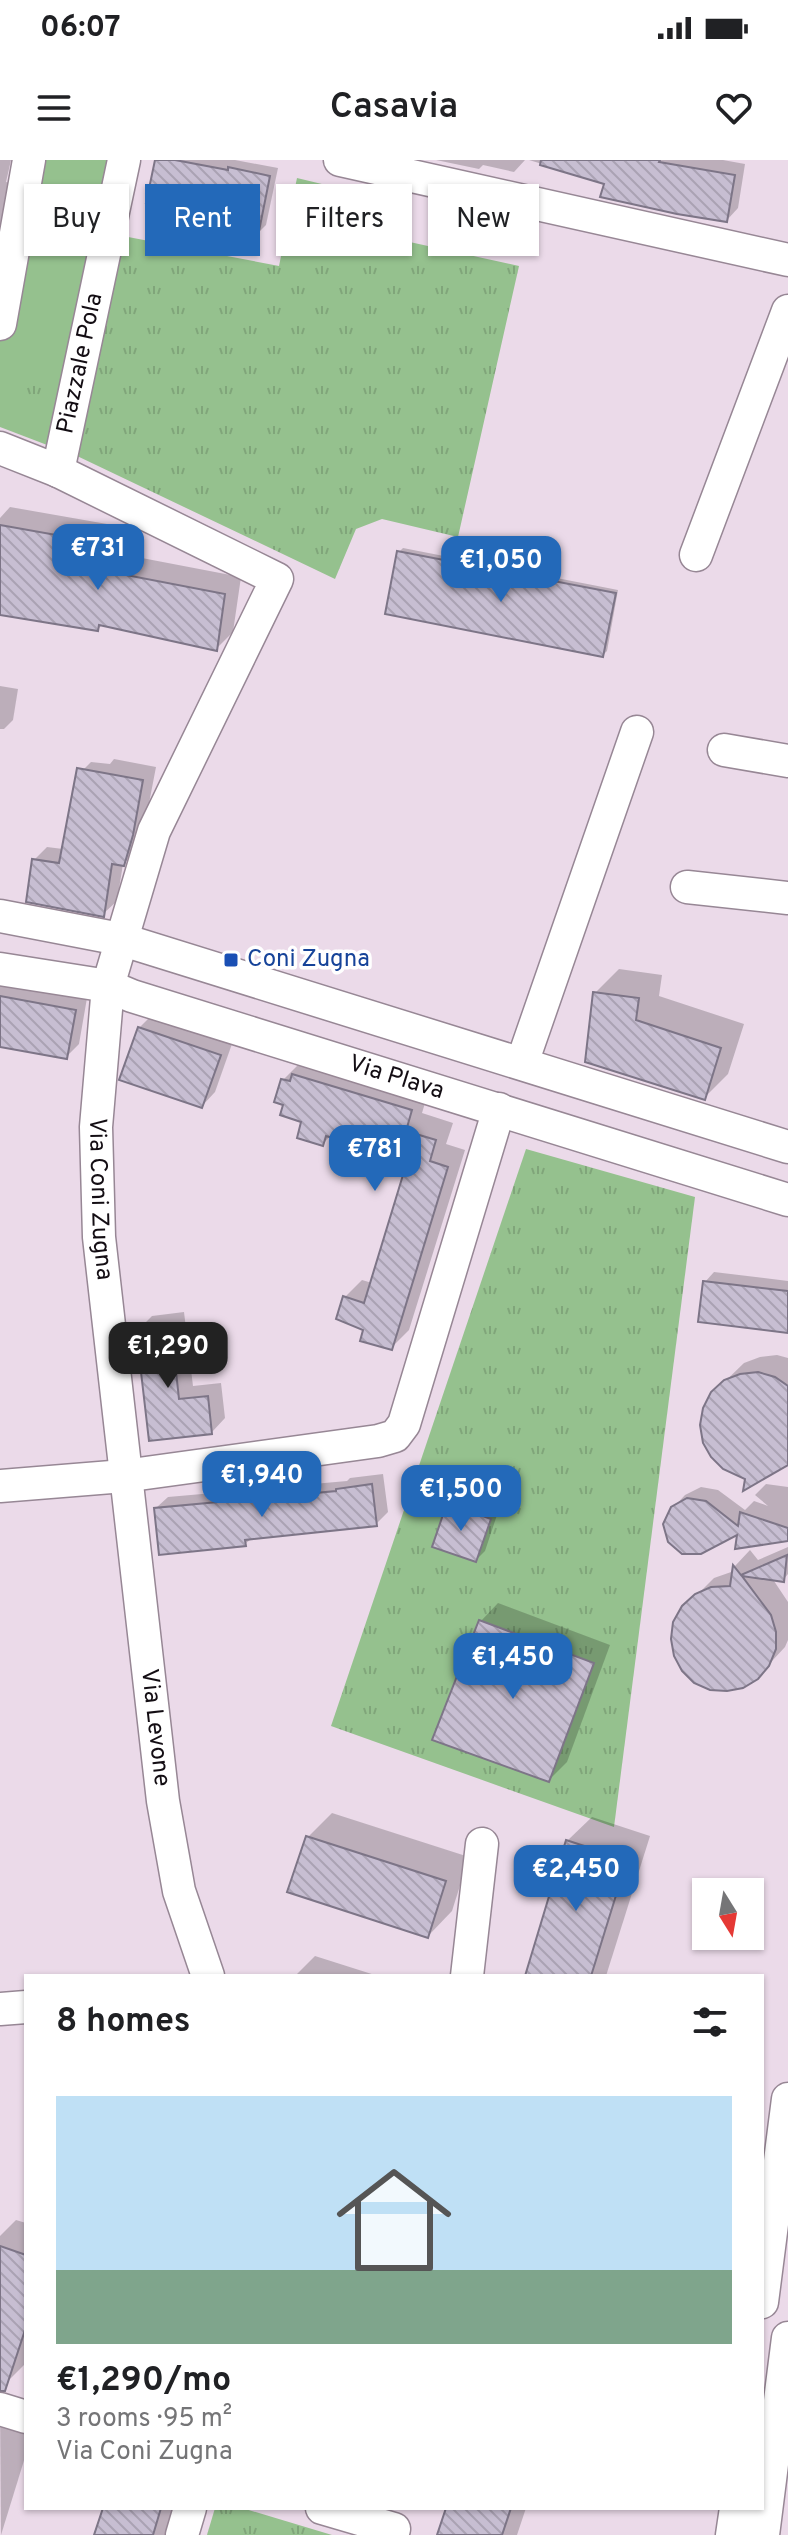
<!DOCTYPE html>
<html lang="en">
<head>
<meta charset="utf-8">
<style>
	body { margin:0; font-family:Overpass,sans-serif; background:#f2f2f2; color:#202124; height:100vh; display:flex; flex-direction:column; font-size:30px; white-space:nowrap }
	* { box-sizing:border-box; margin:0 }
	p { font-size:26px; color:#757577 }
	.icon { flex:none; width:44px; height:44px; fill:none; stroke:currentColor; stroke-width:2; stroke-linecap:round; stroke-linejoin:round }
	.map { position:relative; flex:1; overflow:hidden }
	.sheet { position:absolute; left:24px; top:1814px; width:740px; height:536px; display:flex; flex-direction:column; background:#fff; border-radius:0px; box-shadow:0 2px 6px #0004 }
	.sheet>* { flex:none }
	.top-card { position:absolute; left:24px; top:24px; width:740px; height:72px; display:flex; gap:16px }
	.needle { width:52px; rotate:169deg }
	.tools { position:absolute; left:692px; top:1718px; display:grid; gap:16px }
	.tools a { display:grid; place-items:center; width:72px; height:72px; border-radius:0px; background:#fff; box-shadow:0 2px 6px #0004; font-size:40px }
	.price { position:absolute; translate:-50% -68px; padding:0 18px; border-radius:16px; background:#2369b9; color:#fff; font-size:26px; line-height:52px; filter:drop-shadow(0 2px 4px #0008) }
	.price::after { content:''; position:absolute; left:50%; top:48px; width:24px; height:18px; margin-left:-12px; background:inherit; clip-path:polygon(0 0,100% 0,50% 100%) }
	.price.on { background:#222; color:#fff }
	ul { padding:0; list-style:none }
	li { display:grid; align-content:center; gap:16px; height:424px; padding:0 32px }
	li+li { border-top:2px solid #e0e0e0 }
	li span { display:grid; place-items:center; height:248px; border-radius:0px; color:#555 }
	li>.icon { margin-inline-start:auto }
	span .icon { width:144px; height:144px; fill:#fffc; stroke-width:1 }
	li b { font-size:34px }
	h2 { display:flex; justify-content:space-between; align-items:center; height:96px; padding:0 32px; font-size:34px }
	.tag { padding:0 28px; border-radius:0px; background:#fff; box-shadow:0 2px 6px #0004; font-size:28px; line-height:72px }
	.tag.on { background:#2369b9; color:#fff }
	.status { display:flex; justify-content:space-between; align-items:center; height:56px; padding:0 40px; background:#fff; direction:ltr }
	.status svg { height:22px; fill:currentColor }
	header { display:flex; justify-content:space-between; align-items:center; height:104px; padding:0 32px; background:#fff; font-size:36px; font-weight:600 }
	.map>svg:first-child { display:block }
	.green { fill:#95c18e }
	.park { fill:url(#park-tufts) }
	.shadow { fill:#0003 }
	.building { fill:url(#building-back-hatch); stroke:#7d7587; stroke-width:2 }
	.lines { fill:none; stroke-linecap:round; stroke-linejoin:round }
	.minor-casing { stroke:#978795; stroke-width:35 }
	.minor { stroke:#fff; stroke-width:32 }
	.transit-dot { fill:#1a4fb4; stroke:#fff; stroke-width:3 }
	.labels { text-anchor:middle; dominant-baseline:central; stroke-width:7; stroke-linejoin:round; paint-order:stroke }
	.street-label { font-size:24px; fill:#130d13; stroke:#fff }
	.transit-label { font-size:24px; fill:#164399; stroke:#fff; text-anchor:start }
</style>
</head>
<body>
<div class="status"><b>06:07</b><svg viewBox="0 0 49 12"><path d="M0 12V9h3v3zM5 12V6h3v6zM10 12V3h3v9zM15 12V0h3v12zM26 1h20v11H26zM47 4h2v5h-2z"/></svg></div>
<header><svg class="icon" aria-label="menu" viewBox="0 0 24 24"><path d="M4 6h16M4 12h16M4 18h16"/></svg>Casavia<svg class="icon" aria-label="heart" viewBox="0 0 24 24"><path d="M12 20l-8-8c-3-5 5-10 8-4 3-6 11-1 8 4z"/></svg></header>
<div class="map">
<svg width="788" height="2375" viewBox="0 0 788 2375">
	<defs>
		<pattern id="park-tufts" width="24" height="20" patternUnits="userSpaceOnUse" patternTransform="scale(2)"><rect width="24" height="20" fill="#95c18e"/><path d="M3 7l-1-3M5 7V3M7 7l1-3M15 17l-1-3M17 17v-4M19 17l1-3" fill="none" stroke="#80a57a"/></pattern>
		<pattern id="building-back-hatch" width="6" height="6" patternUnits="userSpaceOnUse" patternTransform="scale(2)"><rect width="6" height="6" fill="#c7bed2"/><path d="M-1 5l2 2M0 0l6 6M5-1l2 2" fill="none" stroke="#aaa2b3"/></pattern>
	</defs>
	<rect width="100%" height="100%" fill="#ebdae9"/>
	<path class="green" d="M 34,0 L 113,0 L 55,288 L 0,267 L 0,169 Z"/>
	<g class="park">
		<path d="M 297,18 L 355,32 L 346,68 L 519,106 L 458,377 L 382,359 L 356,369 L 335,419 L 75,295 L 123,76 L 279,106 Z"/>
		<path d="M 23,204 L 49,209 L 44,238 L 17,233 Z"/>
		<path d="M 526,989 L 695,1037 L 614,1667 L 331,1566 Z"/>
		<path d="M 215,2348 L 242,2348 L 332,2375 L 207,2375 Z"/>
	</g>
	<g class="shadow">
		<path d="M 0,0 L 11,0 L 6,22 L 10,23 L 0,78 Z"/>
		<path d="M 157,0 L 235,0 L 278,8 L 266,65 L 257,74 L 220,57 Z"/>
		<path d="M 436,0 L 525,0 L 514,12 L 483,5 L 479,9 Z"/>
		<path d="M 529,0 L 723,0 L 745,4 L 738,48 L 727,60 Z"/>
		<path d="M 10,347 L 124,367 L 121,394 L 241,417 L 233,472 L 216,489 L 103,464 L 98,469 L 0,453 L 0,358 Z"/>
		<path d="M 403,388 L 618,430 L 607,491 L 603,495 L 399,392 Z"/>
		<path d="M 0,526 L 18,529 L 13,560 L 4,569 L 0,569 Z"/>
		<path d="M 114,599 L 156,607 L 146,659 L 137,690 L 123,704 L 117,741 L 103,754 L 34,700 L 47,687 L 63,689 L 77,616 L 91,602 L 110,604 Z"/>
		<path d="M 619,809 L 662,815 L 659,836 L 744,864 L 728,914 L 704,938 L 595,833 Z"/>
		<path d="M 0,822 L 87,838 L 79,884 L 66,897 L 3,885 L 0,888 Z"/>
		<path d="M 153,854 L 233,881 L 215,932 L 202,946 L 139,868 Z"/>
		<path d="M 301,902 L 428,933 L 422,953 L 453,963 L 446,984 L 465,990 L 409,1170 L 391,1188 L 345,1137 L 362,1120 L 372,1123 L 413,991 L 353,973 L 346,980 L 331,975 L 323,984 L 285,943 L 283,920 Z"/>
		<path d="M 714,1112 L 788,1121 L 788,1171 L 705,1122 Z"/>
		<path d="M 184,1152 L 193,1226 L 221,1223 L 225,1258 L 212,1272 L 150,1279 L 138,1170 L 152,1156 Z"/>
		<path d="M 777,1195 L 788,1198 L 788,1301 L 747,1317 L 713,1233 L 744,1203 L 760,1197 Z"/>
		<path d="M 383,1314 L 388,1352 L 376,1364 L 252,1378 L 245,1384 L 156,1348 L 168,1337 L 347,1321 L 350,1318 Z"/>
		<path d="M 766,1324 L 788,1327 L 788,1379 L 740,1371 L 673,1348 L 685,1335 L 701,1327 L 718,1330 L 745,1350 L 754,1341 L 768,1346 L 755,1335 Z"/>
		<path d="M 458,1335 L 499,1349 L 485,1391 L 476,1400 L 449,1344 Z"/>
		<path d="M 788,1387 L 788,1414 L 783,1420 L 772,1418 L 788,1442 L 788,1480 L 785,1487 L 757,1517 L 684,1448 L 714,1418 L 734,1411 L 735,1406 L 750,1390 L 758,1400 Z"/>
		<path d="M 498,1443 L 610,1485 L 567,1602 L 549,1620 L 481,1461 Z"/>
		<path d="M 332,1653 L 469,1697 L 452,1751 L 428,1776 L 308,1677 Z"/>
		<path d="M 592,1657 L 650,1676 L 606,1816 L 527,1816 L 567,1681 Z"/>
		<path d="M 315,1796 L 378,1816 L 295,1816 Z"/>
		<path d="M 16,2060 L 26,2063 L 26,2203 L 6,2223 L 0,2221 L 0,2076 Z"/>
		<path d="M 0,2242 L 26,2249 L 26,2294 L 1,2375 Z"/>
		<path d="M 105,2348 L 177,2348 L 168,2375 L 97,2375 Z"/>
		<path d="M 448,2348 L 526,2348 L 517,2375 L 439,2375 Z"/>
	</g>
	<g class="building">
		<path d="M 155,0 L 175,0 L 228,10 L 228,7 L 270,16 L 258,76 L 215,67 L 217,58 L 146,43 Z"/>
		<path d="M 541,0 L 660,0 L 659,2 L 735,15 L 727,62 L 677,54 L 600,37 L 604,24 L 540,5 Z"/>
		<path d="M 0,365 L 107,384 L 105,411 L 225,434 L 217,491 L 99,465 L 98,471 L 0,455 Z"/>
		<path d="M 397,391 L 616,433 L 603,497 L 385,454 Z"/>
		<path d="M 77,608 L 143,620 L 133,675 L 124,706 L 112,704 L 104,757 L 26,742 L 32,699 L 59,703 Z"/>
		<path d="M 593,832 L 639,838 L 636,860 L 721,888 L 705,940 L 585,902 Z"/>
		<path d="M 0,836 L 76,850 L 67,899 L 0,887 Z"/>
		<path d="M 138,867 L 221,895 L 202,948 L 119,920 Z"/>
		<path d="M 292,914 L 412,950 L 406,971 L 436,980 L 430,1001 L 448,1007 L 392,1190 L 360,1181 L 363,1170 L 336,1159 L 343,1136 L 364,1143 L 410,992 L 349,974 L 347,982 L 326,976 L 323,986 L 297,978 L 301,962 L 280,955 L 283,945 L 274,942 L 281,919 L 290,921 Z"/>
		<path d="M 703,1121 L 788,1131 L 788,1173 L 698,1162 Z"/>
		<path d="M 171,1165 L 179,1239 L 208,1236 L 212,1274 L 149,1281 L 136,1169 Z"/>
		<path d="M 758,1212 L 775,1217 L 788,1226 L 788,1305 L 743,1331 L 745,1319 L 723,1309 L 711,1297 L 703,1283 L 700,1265 L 703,1248 L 711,1232 L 724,1220 L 740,1214 Z"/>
		<path d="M 372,1324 L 377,1366 L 245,1380 L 246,1386 L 159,1395 L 154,1348 L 336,1331 L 336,1329 Z"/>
		<path d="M 687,1338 L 706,1341 L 738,1366 L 740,1352 L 788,1368 L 788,1381 L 735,1389 L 737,1375 L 701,1394 L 682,1394 L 668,1382 L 663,1364 L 671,1347 Z"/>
		<path d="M 447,1343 L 491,1359 L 476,1402 L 432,1387 Z"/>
		<path d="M 787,1395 L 784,1422 L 742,1416 L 771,1455 L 776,1472 L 776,1489 L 769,1506 L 758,1519 L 743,1528 L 727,1531 L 710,1530 L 694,1523 L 682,1511 L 674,1496 L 671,1479 L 673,1462 L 682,1446 L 695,1434 L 711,1427 L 730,1426 L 733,1405 L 741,1415 Z"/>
		<path d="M 479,1460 L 594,1503 L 549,1622 L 432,1580 Z"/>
		<path d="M 306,1676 L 446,1721 L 428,1778 L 287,1732 Z"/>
		<path d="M 566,1680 L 627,1700 L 591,1816 L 525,1816 Z"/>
		<path d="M 0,2086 L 26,2095 L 26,2167 L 5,2231 L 0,2231 Z"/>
		<path d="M 103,2348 L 161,2348 L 153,2375 L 94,2375 Z"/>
		<path d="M 446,2348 L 511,2348 L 502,2375 L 437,2375 Z"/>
	</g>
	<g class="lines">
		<g class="minor-casing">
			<g id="minor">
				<path d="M 340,0 L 788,100"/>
				<path d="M 0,164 L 29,0"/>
				<path id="s1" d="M 0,288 L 58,311 L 277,419 L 154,671 L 108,826 L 96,967 L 99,1077 L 163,1641 L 179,1731 L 208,1816"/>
				<path id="s2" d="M 58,311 L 124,0"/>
				<path d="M 696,395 L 788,151"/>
				<path d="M 724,590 L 788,601"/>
				<path d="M 687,727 L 788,738"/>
				<path d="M 0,756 L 120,779 L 788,987"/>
				<path id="s3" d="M 0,809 L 108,826 L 132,836 L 788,1040"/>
				<path d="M 522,903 L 637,572"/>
				<path d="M 0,1326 L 124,1316 L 378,1281 L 395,1276 L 404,1264 L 499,949"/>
				<path d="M 467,1816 L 482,1684"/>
				<path d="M 0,1849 L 26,1847"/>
				<path d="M 762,2142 L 788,1939"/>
				<path d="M 0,2249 L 26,2257"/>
				<path d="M 322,2348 L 394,2369"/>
				<path d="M 182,2375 L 190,2348"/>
				<path d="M 732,2375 L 736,2348"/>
				<path d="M 763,2375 L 788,2178"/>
			</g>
		</g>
		<use href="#minor" class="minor"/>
	</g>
	<rect class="transit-dot" x="223" y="792" width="16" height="16" rx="4"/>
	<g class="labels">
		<g class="street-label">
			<text stroke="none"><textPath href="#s2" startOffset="110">Piazzale Pola</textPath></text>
			<text stroke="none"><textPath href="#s3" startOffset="412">Via Plava</textPath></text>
			<text stroke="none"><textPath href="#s1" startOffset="962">Via Coni Zugna</textPath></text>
			<text stroke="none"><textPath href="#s1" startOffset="1494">Via Levone</textPath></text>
		</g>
		<g class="transit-label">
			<text x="247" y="800">Coni Zugna</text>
		</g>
	</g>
</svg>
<div class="tools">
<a><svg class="needle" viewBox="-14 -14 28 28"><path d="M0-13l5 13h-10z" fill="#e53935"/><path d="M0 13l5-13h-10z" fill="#757577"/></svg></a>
</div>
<b class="price" style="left:98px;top:432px">€731</b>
<b class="price" style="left:501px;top:444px">€1,050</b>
<b class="price" style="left:375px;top:1033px">€781</b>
<b class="price on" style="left:168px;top:1230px">€1,290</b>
<b class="price" style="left:262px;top:1359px">€1,940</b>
<b class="price" style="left:461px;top:1373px">€1,500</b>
<b class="price" style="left:513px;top:1541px">€1,450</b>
<b class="price" style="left:576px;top:1753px">€2,450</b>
<div class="top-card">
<a class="tag">Buy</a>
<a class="tag on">Rent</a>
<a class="tag">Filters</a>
<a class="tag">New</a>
</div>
<section class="sheet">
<h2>8 homes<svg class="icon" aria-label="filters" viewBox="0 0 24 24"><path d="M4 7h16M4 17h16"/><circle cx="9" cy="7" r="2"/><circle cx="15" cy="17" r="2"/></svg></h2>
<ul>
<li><span style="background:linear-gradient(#bfe0f5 70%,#7fa58c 0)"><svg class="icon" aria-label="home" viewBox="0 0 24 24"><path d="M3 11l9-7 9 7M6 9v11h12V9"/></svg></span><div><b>€1,290/mo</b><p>3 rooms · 95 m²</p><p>Via Coni Zugna</p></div></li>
</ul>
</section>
</div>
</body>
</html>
